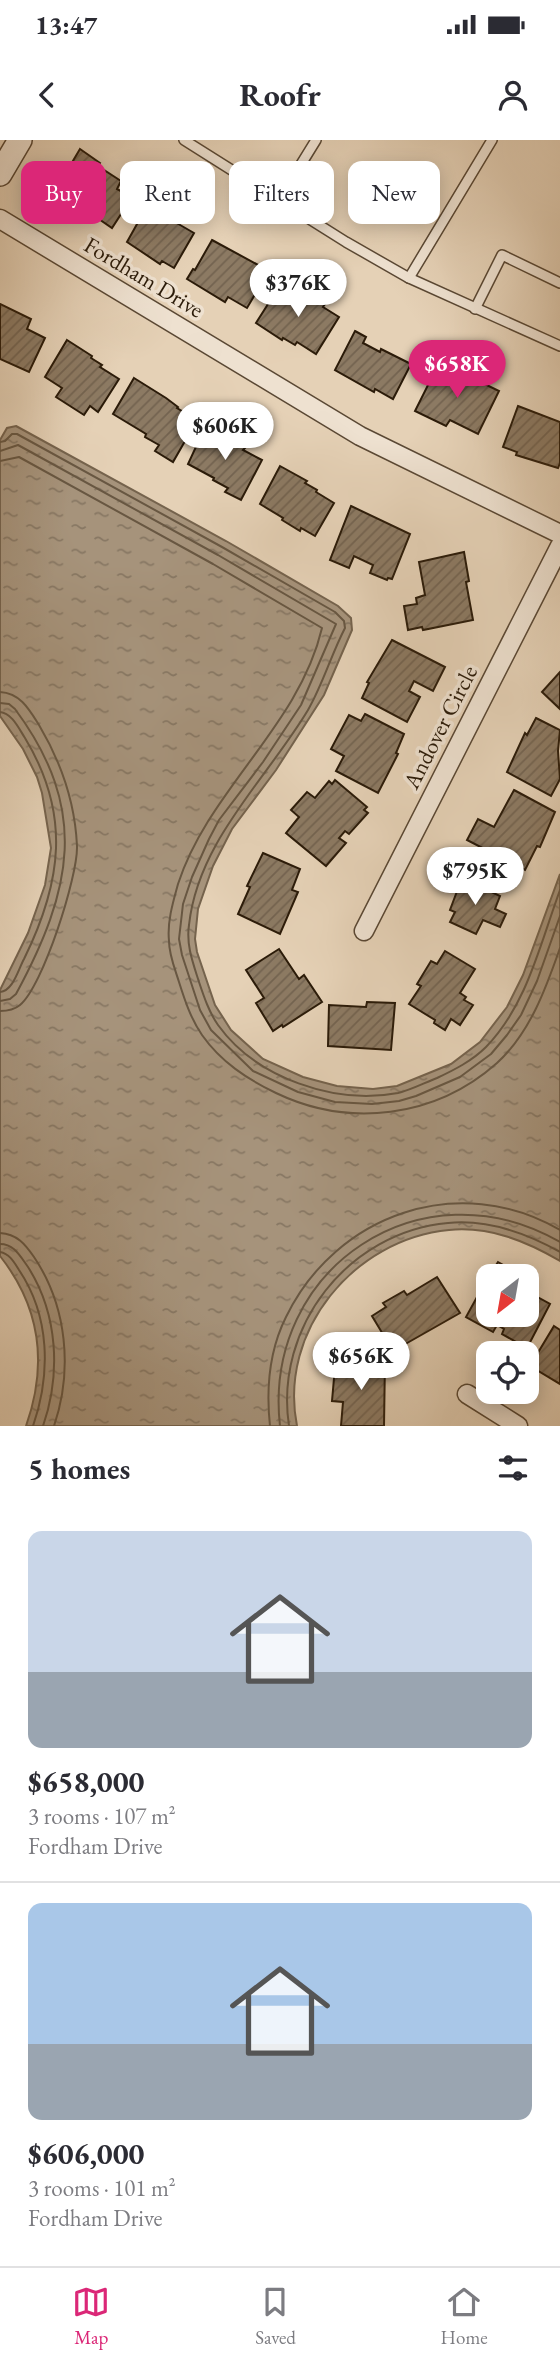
<!DOCTYPE html>
<html lang="en">
<head>
<meta charset="utf-8">
<style>
	body { margin:0; font-family:"EB Garamond",serif; background:#f2f2f3; color:#2b2b33; height:100vh; display:flex; flex-direction:column; font-size:26px; white-space:nowrap }
	* { box-sizing:border-box; margin:0 }
	p { font-size:23px; color:#7c7c81 }
	.icon { flex:none; width:38px; height:38px; fill:none; stroke:currentColor; stroke-width:2; stroke-linecap:round; stroke-linejoin:round }
	.map { position:relative; height:1286px; overflow:hidden }
	.panel { display:flex; flex-direction:column; background:#fff; flex:1 }
	.panel>* { flex:none }
	.hud { position:absolute; left:21px; top:21px; width:518px; height:63px; display:flex; gap:14px }
	.needle { width:46px; rotate:211deg }
	.tools { position:absolute; left:476px; top:1124px; display:grid; gap:14px }
	.tools a { display:grid; place-items:center; width:63px; height:63px; border-radius:14px; background:#fff; box-shadow:0 4px 18px #0003; font-size:35px }
	.price { position:absolute; translate:-50% -60px; padding:0 16px; border-radius:24px; background:#fff; color:#222; font-size:23px; line-height:46px; filter:drop-shadow(0 2px 4px #0008) }
	.price::after { content:''; position:absolute; left:50%; top:42px; width:21px; height:16px; margin-left:-10px; background:inherit; clip-path:polygon(0 0,100% 0,50% 100%) }
	.price.selected { background:#db2777; color:#fff }
	ul { padding:0; list-style:none }
	li { display:grid; align-content:center; gap:14px; height:371px; padding:0 28px }
	li+li { border-top:2px solid #e1e1e2 }
	li span { display:grid; place-items:center; height:217px; border-radius:14px; color:#555 }
	li>.icon { margin-inline-start:auto }
	span .icon { width:126px; height:126px; fill:#fffc; stroke-width:1 }
	li b { font-size:30px }
	h2 { display:flex; justify-content:space-between; align-items:center; height:84px; padding:0 28px; font-size:30px }
	.pill { padding:0 24px; border-radius:14px; background:#fff; box-shadow:0 4px 18px #0003; font-size:24px; line-height:63px }
	.pill.selected { background:#db2777; color:#fff }
	.status { display:flex; justify-content:space-between; align-items:center; height:49px; padding:0 35px; background:#fff; direction:ltr }
	.status svg { height:19px; fill:currentColor }
	header { display:flex; justify-content:space-between; align-items:center; height:91px; padding:0 28px; background:#fff; font-size:32px; font-weight:700 }
	.tab-bar { display:flex; justify-content:space-around; align-items:center; height:98px; border-top:2px solid #e1e1e2; background:#fff; font-size:19px; color:#7c7c81 }
	.tab-bar a { display:grid; justify-items:center; gap:4px }
	.tab-bar .selected { color:#db2777 }
	.map>svg:first-child { display:block }
	.water { fill:url(#water-ripples); stroke:#75634d; stroke-width:2 }
	.lines { fill:none; stroke-linecap:round; stroke-linejoin:round }
	.shore { stroke:#685742; stroke-width:2 }
	.building { fill:url(#building-hatch); stroke:#2b1b09; stroke-width:2 }
	.service-casing { stroke:#5a4834; stroke-width:12 }
	.minor-casing { stroke:#5a4834; stroke-width:21 }
	.tertiary-casing { stroke:#5a4834; stroke-width:26 }
	.service { stroke:#eee1d0; stroke-width:9 }
	.minor { stroke:#eee1d0; stroke-width:18 }
	.tertiary { stroke:#eee1d0; stroke-width:23 }
	.labels { text-anchor:middle; dominant-baseline:central; stroke-width:7; stroke-linejoin:round; paint-order:stroke }
	.street-label { font-size:23px; fill:#2b1b09; stroke:#eee1d0 }
</style>
</head>
<body>
<div class="status"><b>13:47</b><svg viewBox="0 0 49 12"><path d="M0 12V9h3v3zM5 12V6h3v6zM10 12V3h3v9zM15 12V0h3v12zM26 1h20v11H26zM47 4h2v5h-2z"/></svg></div>
<header><svg class="icon" aria-label="back" viewBox="0 0 24 24"><path d="M15 5l-7 7 7 7"/></svg>Roofr<svg class="icon" aria-label="person" viewBox="0 0 24 24"><circle cx="12" cy="8" r="4"/><path d="M4 21q1-7 8-7t8 7"/></svg></header>
<div class="map">
<svg width="560" height="1286" viewBox="0 0 560 1286">
	<defs>
		<pattern id="water-ripples" width="26" height="14" patternUnits="userSpaceOnUse" patternTransform="scale(1.75)"><rect width="26" height="14" fill="#a6937b"/><path d="M2 4q2-2 4 0t4 0M15 11q2-2 4 0t4 0" fill="none" stroke="#877763"/></pattern>
		<pattern id="building-hatch" width="6" height="6" patternUnits="userSpaceOnUse" patternTransform="scale(1.75)"><rect width="6" height="6" fill="#8c7a63"/><path d="M-1 1l2-2M0 6l6-6M5 7l2-2" fill="none" stroke="#736350"/></pattern>
	</defs>
	<rect width="100%" height="100%" fill="#e5d1b6"/>
	<filter id="stains"><feTurbulence type="fractalNoise" baseFrequency=".00286" numOctaves="4"/><feColorMatrix values="0 0 0 0 .2 0 0 0 0 .09 0 0 0 0 .02 0 0 0 .5 -.17"/></filter>
	<radialGradient id="worn" r=".72"><stop offset=".6" stop-color="#630" stop-opacity="0"/><stop offset="1" stop-color="#630" stop-opacity=".3"/></radialGradient>
	<path class="water" d="M 16,286 L 226,401 L 338,466 L 351,478 L 352,490 L 324,555 L 276,630 L 232,689 L 213,726 L 198,769 L 195,799 L 197,812 L 215,865 L 231,890 L 263,919 L 303,937 L 337,946 L 373,949 L 397,946 L 451,924 L 480,902 L 507,867 L 523,835 L 560,734 L 560,1121 C 526,1101 489,1086 449,1090 C 354,1099 278,1191 297,1286 L 26,1286 C 48,1224 41,1168 0,1116 L 0,850 L 28,793 L 45,745 L 51,708 L 42,653 L 37,637 L 23,609 L 0,576 L 0,300 L 7,288 Z"/>
	<g class="lines">
		<g class="shore">
			<path d="M 0,302 L 5,301 L 12,294 L 17,294 L 222,407 L 335,472 L 344,481 L 345,488 C 331,515 323,544 308,570 C 266,640 198,701 189,785 C 186,805 193,823 199,842 C 204,857 209,872 218,885 C 256,938 335,965 398,953 C 411,950 424,943 437,938 C 454,930 472,921 486,907 C 527,865 540,804 560,750"/>
			<path d="M 0,311 L 18,305 L 218,415 L 336,484 L 301,565 L 263,622 L 219,680 L 209,699 L 192,737 L 183,764 L 179,799 L 182,815 L 200,870 L 211,890 L 253,931 L 298,952 L 335,962 L 372,964 L 399,961 L 416,956 L 460,937 L 491,914 L 507,895 L 521,875 L 537,841 L 560,776"/>
			<path d="M 0,321 L 19,317 L 213,424 L 322,488 C 299,586 209,649 178,744 C 173,762 167,782 169,801 C 169,815 175,829 179,842 C 185,861 191,879 202,895 C 221,922 247,939 276,953 C 349,988 435,978 497,923 C 530,893 546,848 560,808"/>
			<path d="M 0,552 C 20,553 29,569 39,585 C 61,622 75,662 77,706 C 78,736 43,846 20,865 C 14,870 7,871 0,871"/>
			<path d="M 0,563 L 9,564 L 15,569 C 90,670 72,750 16,854 L 10,859 L 0,861"/>
			<path d="M 0,572 C 12,573 19,589 25,598 C 71,674 62,742 24,819 C 18,830 13,851 0,852"/>
			<path d="M 0,1093 C 17,1094 25,1104 34,1117 C 67,1166 73,1230 54,1286"/>
			<path d="M 0,1104 C 14,1104 20,1116 28,1127 C 58,1174 61,1234 43,1286"/>
			<path d="M 0,1112 C 10,1114 14,1122 19,1130 C 50,1176 51,1234 33,1286"/>
			<path d="M 270,1286 C 266,1249 269,1211 286,1177 C 336,1074 459,1031 560,1090"/>
			<path d="M 280,1286 C 262,1128 422,1022 560,1102"/>
			<path d="M 289,1286 C 274,1187 348,1092 448,1083 C 488,1079 526,1093 560,1112"/>
		</g>
	</g>
	<g class="building">
		<path d="M 80,9 L 100,23 L 94,34 L 100,39 L 104,30 L 121,41 L 117,49 L 132,57 L 112,88 L 93,75 L 92,78 L 69,64 L 70,61 L 54,53 Z"/>
		<path d="M 151,59 L 172,71 L 168,78 L 194,93 L 174,128 L 162,121 L 160,124 L 127,102 Z"/>
		<path d="M 212,100 L 260,126 L 259,128 L 267,134 L 247,168 L 228,157 L 225,162 L 187,139 L 193,129 L 195,130 Z"/>
		<path d="M 282,142 L 312,160 L 313,157 L 325,164 L 323,167 L 339,177 L 316,214 L 297,202 L 295,205 L 283,198 L 282,200 L 256,183 Z"/>
		<path d="M 0,164 L 31,179 L 27,189 L 45,198 L 29,232 L 0,219 Z"/>
		<path d="M 355,191 L 366,197 L 363,203 L 380,212 L 381,209 L 411,224 L 393,259 L 375,249 L 374,252 L 335,230 Z"/>
		<path d="M 67,200 L 92,216 L 91,218 L 102,225 L 100,227 L 119,239 L 98,272 L 90,266 L 84,275 L 56,257 L 62,248 L 45,237 Z"/>
		<path d="M 438,225 L 456,234 L 458,231 L 499,251 L 478,294 L 450,280 L 446,286 L 415,271 Z"/>
		<path d="M 134,238 L 166,258 L 178,267 L 177,268 L 197,280 L 173,322 L 155,311 L 159,305 L 145,297 L 146,294 L 113,274 Z"/>
		<path d="M 518,266 L 560,282 L 560,323 L 558,328 L 516,315 L 517,312 L 503,307 Z"/>
		<path d="M 206,285 L 234,299 L 233,301 L 245,308 L 243,310 L 262,320 L 241,360 L 225,352 L 228,348 L 213,340 L 214,338 L 188,324 Z"/>
		<path d="M 280,326 L 307,341 L 305,343 L 317,350 L 316,352 L 334,363 L 315,396 L 301,388 L 300,391 L 282,380 L 283,378 L 260,364 Z"/>
		<path d="M 351,366 L 410,394 L 392,439 L 388,438 L 387,440 L 370,433 L 373,425 L 354,416 L 349,428 L 330,420 Z"/>
		<path d="M 464,412 L 469,441 L 466,442 L 473,480 L 423,490 L 422,487 L 408,490 L 404,466 L 417,464 L 416,458 L 425,455 L 419,422 Z"/>
		<path d="M 392,500 L 445,527 L 433,551 L 414,541 L 409,551 L 420,557 L 407,582 L 362,558 L 369,543 L 367,542 Z"/>
		<path d="M 560,532 L 560,569 L 542,552 Z"/>
		<path d="M 365,574 L 404,594 L 396,613 L 398,614 L 378,653 L 336,631 L 344,616 L 331,609 L 349,575 L 361,581 Z"/>
		<path d="M 536,578 L 560,590 L 558,611 L 560,639 L 551,656 L 507,632 L 525,593 L 527,595 Z"/>
		<path d="M 335,640 L 367,667 L 364,670 L 368,673 L 349,694 L 345,691 L 339,698 L 346,703 L 326,726 L 286,693 L 299,677 L 291,670 L 307,652 L 315,658 L 329,641 L 332,644 Z"/>
		<path d="M 514,650 L 555,672 L 540,707 L 537,706 L 525,730 L 467,700 L 478,679 L 494,687 Z"/>
		<path d="M 263,713 L 300,729 L 292,750 L 298,752 L 280,794 L 238,774 L 250,747 L 247,746 Z"/>
		<path d="M 462,738 L 500,756 L 495,769 L 506,774 L 500,787 L 483,780 L 476,794 L 450,782 L 455,772 L 450,770 Z"/>
		<path d="M 279,809 L 299,839 L 304,835 L 322,862 L 283,887 L 282,885 L 273,891 L 256,863 L 264,858 L 246,830 Z"/>
		<path d="M 445,811 L 475,829 L 460,853 L 466,857 L 464,860 L 473,865 L 460,885 L 451,879 L 445,890 L 434,883 L 435,880 L 409,864 L 421,846 L 417,844 L 431,821 L 437,824 Z"/>
		<path d="M 367,862 L 395,863 L 391,910 L 328,906 L 329,865 L 366,867 Z"/>
		<path d="M 498,1122 L 512,1130 L 514,1136 L 489,1136 Z"/>
		<path d="M 437,1137 L 460,1173 L 393,1211 L 372,1176 L 386,1167 L 383,1163 L 404,1151 L 407,1155 Z"/>
		<path d="M 488,1137 L 488,1174 L 527,1174 L 527,1147 L 534,1151 L 532,1154 L 550,1164 L 527,1208 L 502,1194 L 504,1189 L 497,1185 L 493,1192 L 466,1177 Z"/>
		<path d="M 554,1186 L 560,1190 L 560,1244 L 530,1226 Z"/>
		<path d="M 348,1217 L 385,1220 L 384,1286 L 341,1286 L 343,1262 L 332,1261 L 335,1227 L 347,1228 Z"/>
	</g>
	<g class="lines">
		<g class="service-casing">
			<g id="service">
				<path d="M 184,0 L 346,102 L 409,138 L 560,206"/>
				<path d="M 279,60 L 316,0"/>
				<path d="M 409,138 L 492,0"/>
				<path d="M 475,169 L 502,115 L 560,143"/>
			</g>
		</g>
		<g class="minor-casing">
			<g id="minor">
				<path d="M 0,79 L 360,296 L 560,394"/>
				<path d="M 364,791 L 560,406"/>
				<path d="M 467,1254 L 518,1286"/>
			</g>
		</g>
		<g class="tertiary-casing">
			<path id="tertiary" d="M 0,34 L 20,0"/>
		</g>
		<use href="#service" class="service"/>
		<use href="#minor" class="minor"/>
		<use href="#tertiary" class="tertiary"/>
	</g>
	<g class="labels">
		<g class="street-label">
			<text transform="translate(144 137) rotate(31)">Fordham Drive</text>
			<text transform="translate(440 587) rotate(-63)">Andover Circle</text>
		</g>
	</g>
	<rect width="100%" height="100%" filter="url(#stains)"/>
	<rect width="100%" height="100%" fill="url(#worn)"/>
</svg>
<div class="tools">
<a><svg class="needle" viewBox="-14 -14 28 28"><path d="M0-13l5 13h-10z" fill="#e53935"/><path d="M0 13l5-13h-10z" fill="#7c7c81"/></svg></a>
<a><svg class="icon" aria-label="locate" viewBox="0 0 24 24"><circle cx="12" cy="12" r="6"/><path d="M12 2v4M12 18v4M2 12h4M18 12h4"/></svg></a>
</div>
<b class="price" style="left:298px;top:179px">$376K</b>
<b class="price selected" style="left:457px;top:260px">$658K</b>
<b class="price" style="left:225px;top:322px">$606K</b>
<b class="price" style="left:475px;top:767px">$795K</b>
<b class="price" style="left:361px;top:1252px">$656K</b>
<div class="hud">
<a class="pill selected">Buy</a>
<a class="pill">Rent</a>
<a class="pill">Filters</a>
<a class="pill">New</a>
</div>
</div>
<section class="panel">
<h2>5 homes<svg class="icon" aria-label="filters" viewBox="0 0 24 24"><path d="M4 7h16M4 17h16"/><circle cx="9" cy="7" r="2"/><circle cx="15" cy="17" r="2"/></svg></h2>
<ul>
<li><span style="background:linear-gradient(#c9d6e8 65%,#9aa5b1 0)"><svg class="icon" aria-label="home" viewBox="0 0 24 24"><path d="M3 11l9-7 9 7M6 9v11h12V9"/></svg></span><div><b>$658,000</b><p>3 rooms · 107 m²</p><p>Fordham Drive</p></div></li>
<li><span style="background:linear-gradient(#a9c7e8 65%,#9aa5b1 0)"><svg class="icon" aria-label="home" viewBox="0 0 24 24"><path d="M3 11l9-7 9 7M6 9v11h12V9"/></svg></span><div><b>$606,000</b><p>3 rooms · 101 m²</p><p>Fordham Drive</p></div></li>
</ul>
</section>
<nav class="tab-bar">
<a class="selected"><svg class="icon" aria-label="map" viewBox="0 0 24 24"><path d="M3 6l6-2 6 2 6-2v14l-6 2-6-2-6 2zM9 4v14M15 6v14"/></svg>Map</a>
<a><svg class="icon" aria-label="saved" viewBox="0 0 24 24"><path d="M7 4h10v16l-5-4-5 4z"/></svg>Saved</a>
<a><svg class="icon" aria-label="home" viewBox="0 0 24 24"><path d="M3 11l9-7 9 7M6 9v11h12V9"/></svg>Home</a>
</nav>
</body>
</html>
